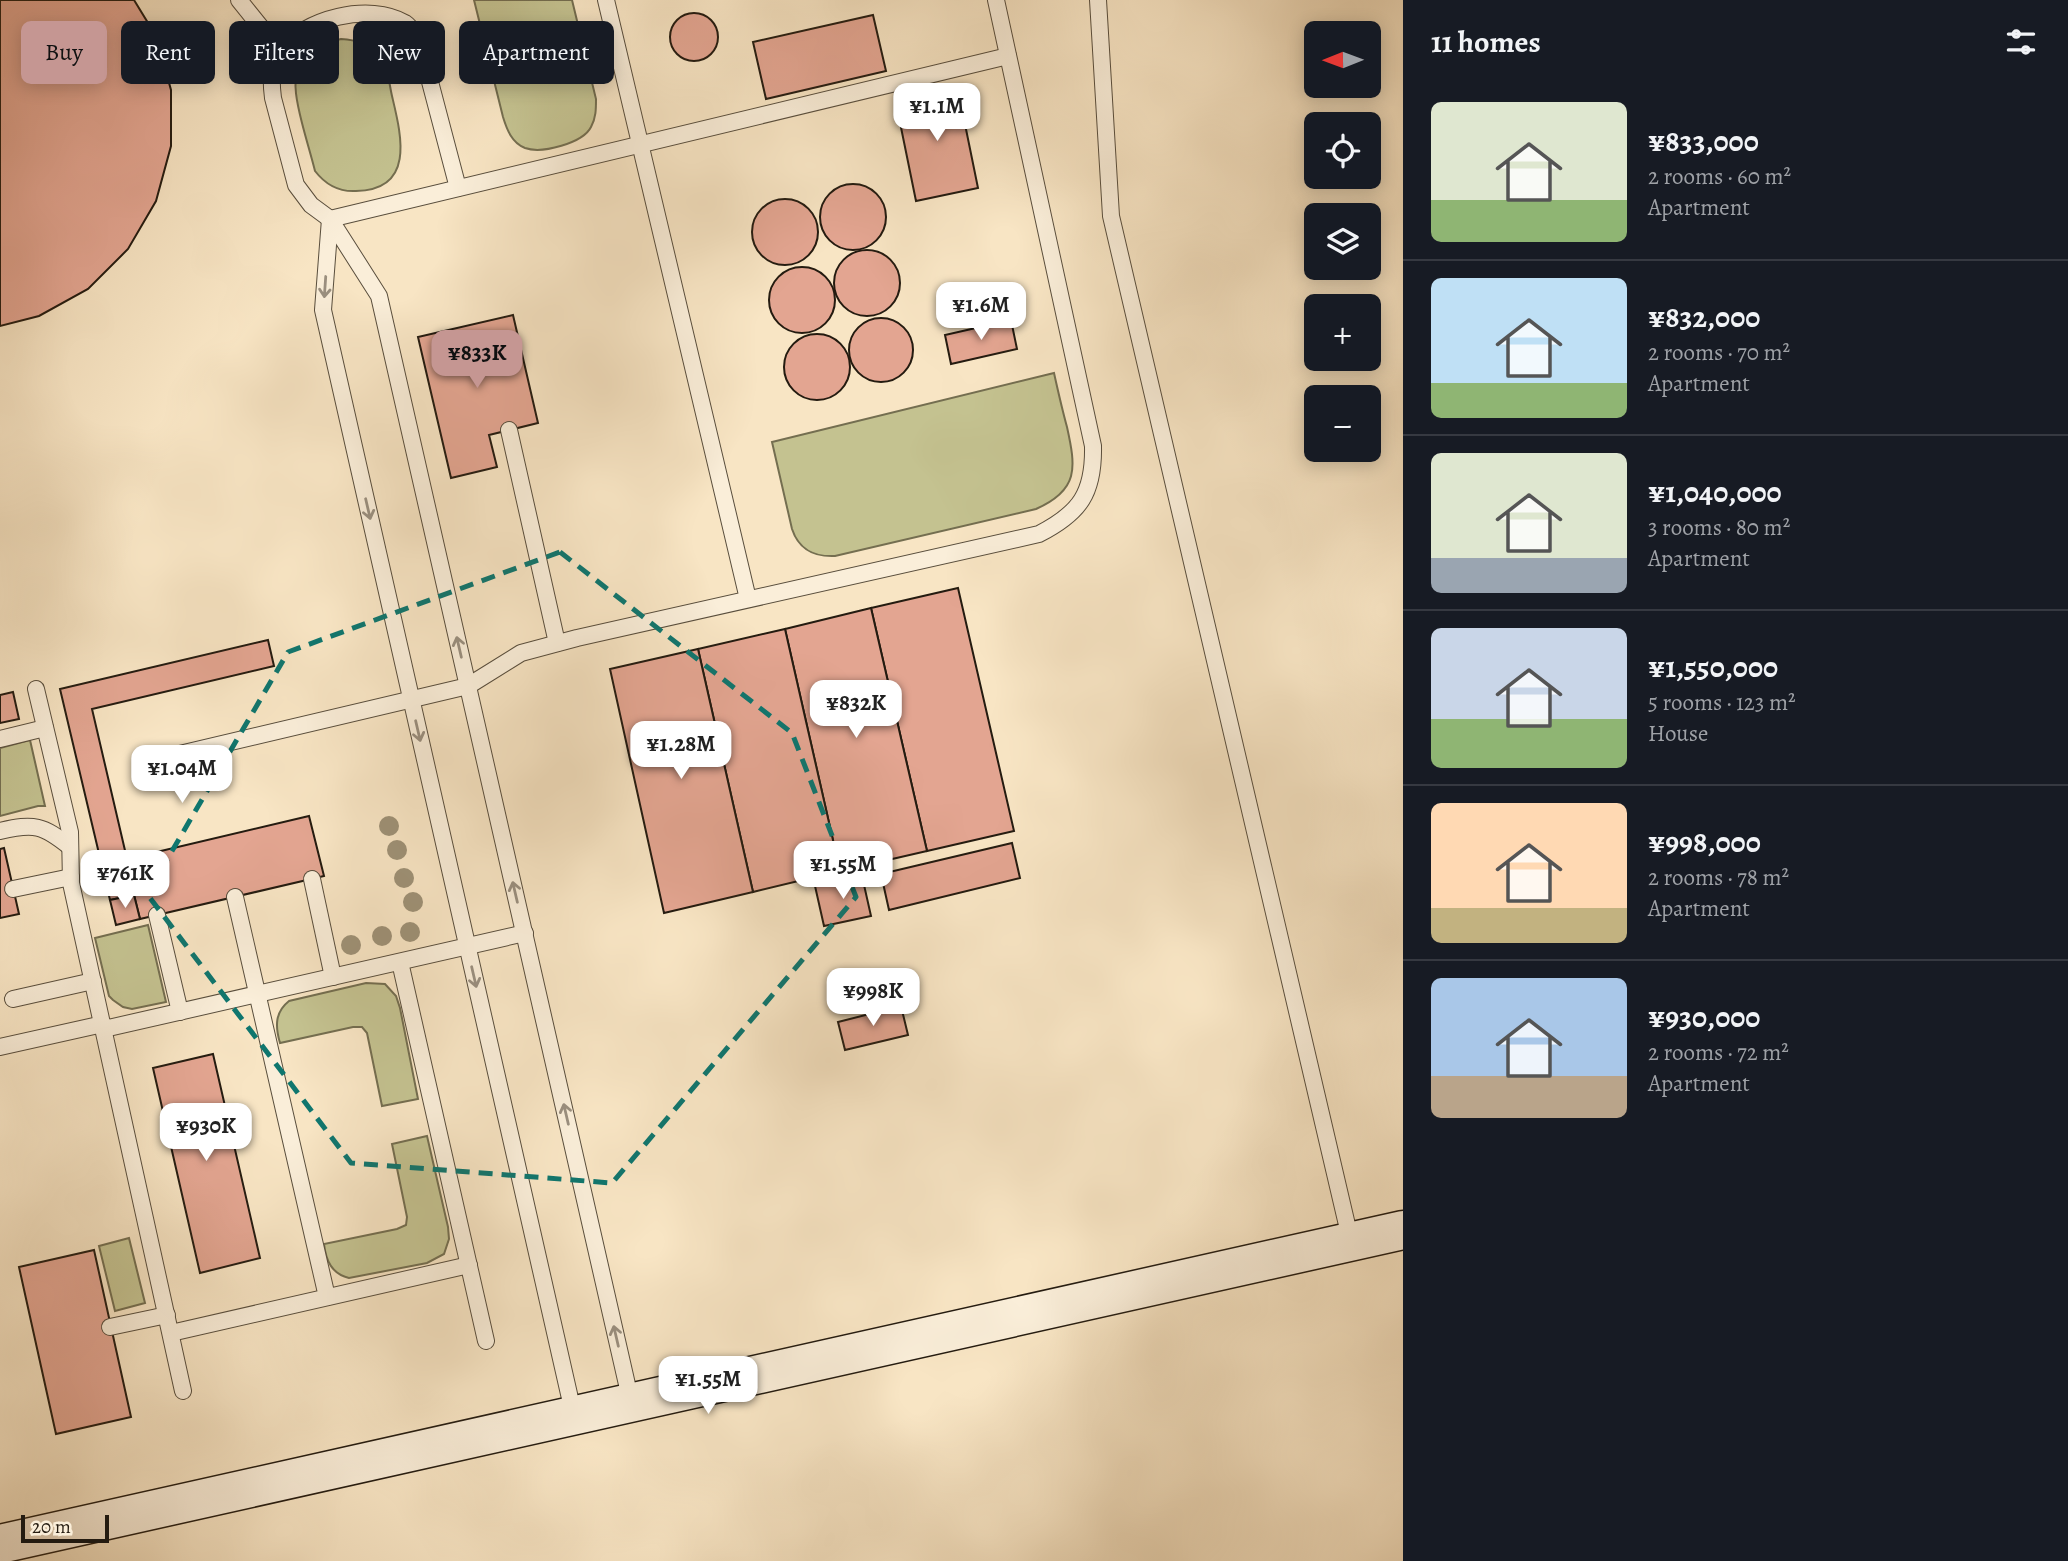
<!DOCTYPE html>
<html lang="en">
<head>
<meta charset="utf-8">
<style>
	body { margin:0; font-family:Alegreya,serif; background:#20242c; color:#f1f3f6; height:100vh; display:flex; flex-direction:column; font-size:26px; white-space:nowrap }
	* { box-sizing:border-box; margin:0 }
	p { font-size:23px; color:#9ea1a6 }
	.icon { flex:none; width:38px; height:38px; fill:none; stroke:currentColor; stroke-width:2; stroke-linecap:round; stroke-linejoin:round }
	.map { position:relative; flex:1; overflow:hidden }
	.sheet { display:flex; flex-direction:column; background:#171b24; width:665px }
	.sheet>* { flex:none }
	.guide { position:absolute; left:21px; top:21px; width:665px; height:63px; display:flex; gap:14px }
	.needle { width:46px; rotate:269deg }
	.fabs { position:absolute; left:1304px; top:21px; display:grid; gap:14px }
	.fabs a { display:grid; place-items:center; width:77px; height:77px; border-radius:10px; background:#171b24; box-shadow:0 4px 18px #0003; font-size:35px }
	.scale { position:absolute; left:21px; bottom:18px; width:88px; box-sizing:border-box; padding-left:7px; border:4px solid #241b10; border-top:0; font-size:19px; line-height:24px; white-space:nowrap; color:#241b10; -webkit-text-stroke:5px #faeed9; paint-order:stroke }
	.price { position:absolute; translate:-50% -60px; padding:0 16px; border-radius:14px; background:#fff; color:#222; font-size:23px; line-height:46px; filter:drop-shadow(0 2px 4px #0008) }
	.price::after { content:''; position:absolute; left:50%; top:42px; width:21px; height:16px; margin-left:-10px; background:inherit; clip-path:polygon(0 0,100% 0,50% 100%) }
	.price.current { background:#c59692; color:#111 }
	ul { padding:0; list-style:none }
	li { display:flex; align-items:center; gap:21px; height:175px; padding:0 28px }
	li+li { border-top:2px solid #363941 }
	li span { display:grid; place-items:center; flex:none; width:196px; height:140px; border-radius:10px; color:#555 }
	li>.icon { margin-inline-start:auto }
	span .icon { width:84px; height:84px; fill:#fffc; stroke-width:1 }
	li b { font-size:30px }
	h2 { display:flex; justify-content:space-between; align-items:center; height:84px; padding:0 28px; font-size:30px }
	.tag { padding:0 24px; border-radius:10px; background:#171b24; box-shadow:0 4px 18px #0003; font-size:24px; line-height:63px }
	.tag.current { background:#c59692; color:#111 }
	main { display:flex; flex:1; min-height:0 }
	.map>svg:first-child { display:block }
	.green { fill:#c4c290; stroke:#746e50; stroke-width:2 }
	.building { fill:#e3a591; stroke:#241b10; stroke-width:2 }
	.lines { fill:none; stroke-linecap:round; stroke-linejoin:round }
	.lane-casing { stroke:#594e3d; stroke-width:18 }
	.secondary-casing { stroke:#241b10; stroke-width:41 }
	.lane { stroke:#faeed9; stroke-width:16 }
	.secondary { stroke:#faeed9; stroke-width:38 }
	.tree { fill:#9e9176 }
	.oneway { stroke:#9a8f7f }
	.marked { fill:none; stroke:#0f766e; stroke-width:5; stroke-dasharray:14 9; stroke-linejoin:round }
</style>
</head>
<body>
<main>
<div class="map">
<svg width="1403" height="1561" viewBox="0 0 1403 1561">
	<rect width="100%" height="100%" fill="#f8e5c4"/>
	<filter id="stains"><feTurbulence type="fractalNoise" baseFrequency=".00286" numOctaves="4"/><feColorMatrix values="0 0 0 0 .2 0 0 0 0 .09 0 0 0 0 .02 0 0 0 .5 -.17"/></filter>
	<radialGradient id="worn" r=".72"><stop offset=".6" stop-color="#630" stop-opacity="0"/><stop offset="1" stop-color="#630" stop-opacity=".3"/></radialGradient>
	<g class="green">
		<path d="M 474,0 L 572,0 L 596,99 C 596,109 596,118 591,127 C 583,143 542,154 525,148 C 512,143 507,130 503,117 Z"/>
		<path d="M 341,39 C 356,40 368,43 379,55 C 388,66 389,83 392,96 C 401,134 416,190 356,191 C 339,192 325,184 315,171 C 311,155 306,139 302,123 C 291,80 288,51 341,39 Z"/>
		<path d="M 1054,373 C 1058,391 1062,409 1067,427 C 1076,468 1079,490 1036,509 L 835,556 C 814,557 799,550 792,529 L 772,442 Z"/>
		<path d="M 30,740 L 45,806 L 38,806 L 0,816 L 0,748 Z"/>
		<path d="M 148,925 L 166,1002 L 132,1009 L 123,1007 L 113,1000 L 109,996 L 95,938 Z"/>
		<path d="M 366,983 L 385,984 L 396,996 L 400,1008 L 418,1099 L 382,1106 L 367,1033 L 362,1027 L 353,1027 L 280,1043 C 275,1026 275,1012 289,1001 Z"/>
		<path d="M 427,1136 L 448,1227 L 449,1239 L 444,1254 L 427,1263 L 349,1278 C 332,1274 326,1261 324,1244 L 397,1229 L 406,1225 L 407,1217 L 392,1144 Z"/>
		<path d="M 129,1238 L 145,1303 L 115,1311 L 99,1246 Z"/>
	</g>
	<g class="building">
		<path d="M 0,0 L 134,0 L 156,36 L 171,90 L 171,146 L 156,201 L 128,249 L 88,289 L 39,316 L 0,326 Z"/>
		<circle cx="694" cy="37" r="24"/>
		<path d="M 873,15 L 886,71 L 766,99 L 753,42 Z"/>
		<path d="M 957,85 L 978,188 L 916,201 L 895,98 Z"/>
		<circle cx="853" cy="217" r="33"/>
		<circle cx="785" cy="232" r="33"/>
		<circle cx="867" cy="283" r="33"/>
		<circle cx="802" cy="300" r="33"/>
		<path d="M 513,315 L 538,423 L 489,435 L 497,467 L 451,478 L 418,337 Z"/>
		<circle cx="881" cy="350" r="32"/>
		<path d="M 1011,320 L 1017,349 L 951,364 L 945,335 Z"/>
		<circle cx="817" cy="367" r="33"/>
		<path d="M 958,588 L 1014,831 L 927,851 L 871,608 Z"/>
		<path d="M 871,608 L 927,851 L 840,871 L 785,629 Z"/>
		<path d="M 785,629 L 840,871 L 753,892 L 698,649 Z"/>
		<path d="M 268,640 L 274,666 L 92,709 L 127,859 L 309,816 L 324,876 L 140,919 L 134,895 L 110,900 L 60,689 Z"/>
		<path d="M 698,649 L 753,892 L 664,913 L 610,669 Z"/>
		<path d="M 13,692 L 19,719 L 0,723 L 0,695 Z"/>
		<path d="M 1012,843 L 1020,878 L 889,910 L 881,874 Z"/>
		<path d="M 4,848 L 19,914 L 0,918 L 0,849 Z"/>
		<path d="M 862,876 L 871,916 L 824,926 L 815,886 Z"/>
		<path d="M 134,895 L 140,919 L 116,925 L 110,900 Z"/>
		<path d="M 901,1006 L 908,1035 L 845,1050 L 838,1022 Z"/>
		<path d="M 213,1054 L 260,1258 L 200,1273 L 153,1068 Z"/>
		<path d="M 94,1250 L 131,1417 L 56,1434 L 19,1267 Z"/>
	</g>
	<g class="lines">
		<g class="lane-casing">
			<g id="lane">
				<path d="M 239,0 L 280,51"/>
				<path d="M 606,0 L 748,599"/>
				<path d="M 1098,0 L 1111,216 L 1351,1242"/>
				<path d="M 458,188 L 419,40 C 415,34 411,27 405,23 C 370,2 304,18 280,51 C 270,64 271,82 273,98 L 296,185 L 311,205 L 330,219 L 379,296 L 631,1402"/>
				<path d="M 330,219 L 323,310 L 574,1416"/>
				<path d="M 330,219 L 1008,56"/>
				<path d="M 509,430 L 557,643"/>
				<path d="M 36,689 L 70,832 L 71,883 L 183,1391"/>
				<path d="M 0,739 L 45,728"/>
				<path d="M 150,761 L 468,686 L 521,653 L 577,638 L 1039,534 C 1080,513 1094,493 1093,446 L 996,0"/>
				<path d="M 0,831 C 34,823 43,825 70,847"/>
				<path d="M 312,879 L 333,977"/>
				<path d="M 13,889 L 71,877"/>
				<path d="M 235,897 L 327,1297"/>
				<path d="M 157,915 L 180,1012"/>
				<path d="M 400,962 L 486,1341"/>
				<path d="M 13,999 L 93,981"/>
				<path d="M 104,1029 L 525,933"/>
				<path d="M 0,1047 L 103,1024"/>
				<path d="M 110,1327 L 167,1315"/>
				<path d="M 171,1333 L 469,1265"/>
			</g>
		</g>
		<g class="secondary-casing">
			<path id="secondary" d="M 0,1544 L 1403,1230"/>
		</g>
		<use href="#lane" class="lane"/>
		<use href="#secondary" class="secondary"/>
	</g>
	<g class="tree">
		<circle cx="389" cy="826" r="10"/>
		<circle cx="397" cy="850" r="10"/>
		<circle cx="404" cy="878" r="10"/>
		<circle cx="413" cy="902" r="10"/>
		<circle cx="410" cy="932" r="10"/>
		<circle cx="382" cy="936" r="10"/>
		<circle cx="351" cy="945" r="10"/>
	</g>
	<defs><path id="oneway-shaft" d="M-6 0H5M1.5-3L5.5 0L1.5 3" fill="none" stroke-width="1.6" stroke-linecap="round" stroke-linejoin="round" transform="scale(1.75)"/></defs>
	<g class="oneway">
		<use href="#oneway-shaft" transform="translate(325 287) rotate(94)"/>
		<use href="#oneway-shaft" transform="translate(368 509) rotate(77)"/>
		<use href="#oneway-shaft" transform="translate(459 647) rotate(-103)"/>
		<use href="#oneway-shaft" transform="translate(418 731) rotate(77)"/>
		<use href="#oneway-shaft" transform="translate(515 892) rotate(-103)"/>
		<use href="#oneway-shaft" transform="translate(474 977) rotate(77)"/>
		<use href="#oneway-shaft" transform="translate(566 1114) rotate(-103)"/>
		<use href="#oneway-shaft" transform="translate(616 1336) rotate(-103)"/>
	</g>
	<path class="marked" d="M 560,552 L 792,733 L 856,897 L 612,1183 L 351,1163 L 147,894 L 288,652 Z"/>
	<rect width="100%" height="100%" filter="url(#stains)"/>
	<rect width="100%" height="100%" fill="url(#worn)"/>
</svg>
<div class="fabs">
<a><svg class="needle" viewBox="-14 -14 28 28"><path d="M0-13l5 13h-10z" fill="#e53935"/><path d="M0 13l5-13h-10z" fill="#9ea1a6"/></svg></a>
<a><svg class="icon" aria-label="locate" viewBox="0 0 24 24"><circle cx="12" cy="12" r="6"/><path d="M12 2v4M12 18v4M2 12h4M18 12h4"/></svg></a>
<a><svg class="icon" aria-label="layers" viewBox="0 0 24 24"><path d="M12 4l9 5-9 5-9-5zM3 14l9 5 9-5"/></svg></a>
<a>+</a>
<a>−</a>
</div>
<div class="scale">20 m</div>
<b class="price" style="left:937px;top:143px">¥1.1M</b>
<b class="price" style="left:981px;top:342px">¥1.6M</b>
<b class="price current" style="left:477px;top:390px">¥833K</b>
<b class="price" style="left:856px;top:740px">¥832K</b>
<b class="price" style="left:681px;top:781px">¥1.28M</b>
<b class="price" style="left:182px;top:805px">¥1.04M</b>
<b class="price" style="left:843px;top:901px">¥1.55M</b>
<b class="price" style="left:125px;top:910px">¥761K</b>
<b class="price" style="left:873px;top:1028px">¥998K</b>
<b class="price" style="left:206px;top:1163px">¥930K</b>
<b class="price" style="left:708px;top:1416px">¥1.55M</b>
<div class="guide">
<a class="tag current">Buy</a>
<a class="tag">Rent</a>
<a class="tag">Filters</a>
<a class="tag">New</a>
<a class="tag">Apartment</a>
</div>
</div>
<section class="sheet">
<h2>11 homes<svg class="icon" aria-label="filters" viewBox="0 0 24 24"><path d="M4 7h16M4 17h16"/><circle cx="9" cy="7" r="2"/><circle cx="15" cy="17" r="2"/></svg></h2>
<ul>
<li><span style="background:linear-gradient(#dfe7d0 70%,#8fb573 0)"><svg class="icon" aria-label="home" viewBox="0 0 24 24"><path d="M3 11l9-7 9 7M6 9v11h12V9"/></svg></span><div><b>¥833,000</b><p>2 rooms · 60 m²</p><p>Apartment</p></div></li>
<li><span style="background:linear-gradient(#bfe0f5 75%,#8fb573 0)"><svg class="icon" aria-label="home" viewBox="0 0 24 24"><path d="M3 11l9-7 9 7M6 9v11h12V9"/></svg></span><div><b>¥832,000</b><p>2 rooms · 70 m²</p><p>Apartment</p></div></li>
<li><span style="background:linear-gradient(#dfe7d0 75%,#9aa5b1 0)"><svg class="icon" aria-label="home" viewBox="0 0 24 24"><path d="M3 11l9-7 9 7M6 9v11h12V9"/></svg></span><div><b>¥1,040,000</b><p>3 rooms · 80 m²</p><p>Apartment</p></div></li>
<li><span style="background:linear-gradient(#c9d6e8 65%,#8fb573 0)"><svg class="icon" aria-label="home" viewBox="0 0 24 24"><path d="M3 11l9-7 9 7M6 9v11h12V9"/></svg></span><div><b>¥1,550,000</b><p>5 rooms · 123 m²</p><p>House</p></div></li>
<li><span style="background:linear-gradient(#ffd9b3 75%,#c2b280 0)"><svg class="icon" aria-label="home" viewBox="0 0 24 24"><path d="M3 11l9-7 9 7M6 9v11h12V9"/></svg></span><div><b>¥998,000</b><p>2 rooms · 78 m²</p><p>Apartment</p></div></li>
<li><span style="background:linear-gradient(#a9c7e8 70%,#b9a48a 0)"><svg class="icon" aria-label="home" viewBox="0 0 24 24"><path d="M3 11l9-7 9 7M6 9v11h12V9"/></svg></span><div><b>¥930,000</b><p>2 rooms · 72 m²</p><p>Apartment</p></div></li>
</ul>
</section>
</main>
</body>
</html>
